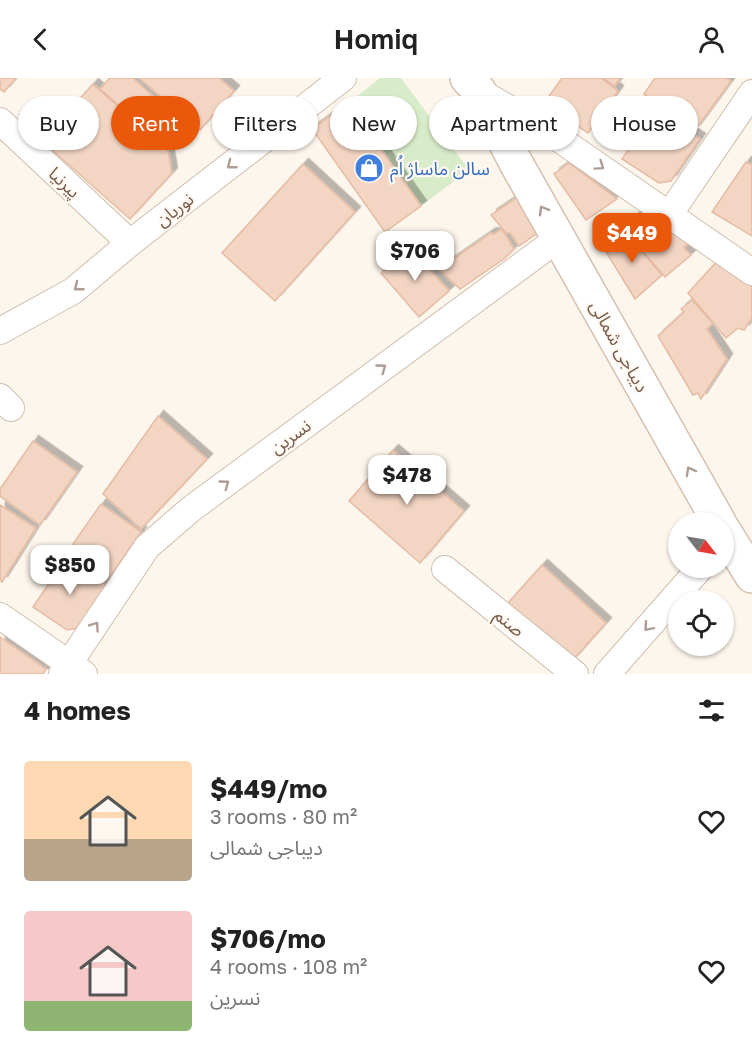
<!DOCTYPE html>
<html lang="en">
<head>
<meta charset="utf-8">
<style>
	body { margin:0; font-family:"Golos Text","Noto Sans Arabic",sans-serif; background:#f6f6f6; color:#222; height:100vh; display:flex; flex-direction:column; font-size:22px; white-space:nowrap }
	* { box-sizing:border-box; margin:0 }
	p { font-size:20px; color:#767676 }
	.icon { flex:none; width:33px; height:33px; fill:none; stroke:currentColor; stroke-width:2; stroke-linecap:round; stroke-linejoin:round }
	.map { position:relative; height:596px; overflow:hidden }
	.side { display:flex; flex-direction:column; background:#fff; flex:1 }
	.side>* { flex:none }
	.guide { position:absolute; left:18px; top:18px; width:717px; height:54px; display:flex; gap:12px }
	.needle { width:39px; rotate:121deg }
	.fabs { position:absolute; left:668px; top:434px; display:grid; gap:12px }
	.fabs a { display:grid; place-items:center; width:66px; height:66px; border-radius:50%; background:#fff; box-shadow:0 2px 4px #0004; font-size:30px }
	.price { position:absolute; translate:-50% -51px; padding:0 14px; border-radius:12px; background:#fff; color:#222; font-size:20px; line-height:39px; filter:drop-shadow(0 2px 3px #0008) }
	.price::after { content:''; position:absolute; left:50%; top:36px; width:18px; height:14px; margin-left:-9px; background:inherit; clip-path:polygon(0 0,100% 0,50% 100%) }
	.price.selected { background:#ea580c; color:#fff }
	ul { padding:0; list-style:none }
	li { display:flex; align-items:center; gap:18px; height:150px; padding:0 24px }
	li span { display:grid; place-items:center; flex:none; width:168px; height:120px; border-radius:6px; color:#555 }
	li>.icon { margin-inline-start:auto }
	span .icon { width:72px; height:72px; fill:#fffc; stroke-width:1 }
	li b { font-size:26px }
	h2 { display:flex; justify-content:space-between; align-items:center; height:72px; padding:0 24px; font-size:26px }
	.pill { padding:0 21px; border-radius:27px; background:#fff; box-shadow:0 2px 4px #0004; font-size:21px; line-height:54px }
	.pill.selected { background:#ea580c; color:#fff }
	header { display:flex; justify-content:space-between; align-items:center; height:78px; padding:0 24px; background:#fff; font-size:27px; font-weight:600 }
	.map>svg:first-child { display:block }
	.green { fill:#d8ecc9 }
	.building { fill:#f3d5c3; stroke:#e6bba3; stroke-width:1.5; filter:url(#shadow) }
	.lines { fill:none; stroke-linecap:round; stroke-linejoin:round }
	.street-casing { stroke:#d1beb0; stroke-width:28 }
	.secondary-casing { stroke:#d6c0b0; stroke-width:36 }
	.street { stroke:#fff; stroke-width:26 }
	.secondary { stroke:#fff; stroke-width:33 }
	.oneway { stroke:#af9d94 }
	.labels { text-anchor:middle; dominant-baseline:central; stroke-width:4.5; stroke-linejoin:round; paint-order:stroke }
	.shop-label { font-size:18px; fill:#366cbe; stroke:#fffaf3; text-anchor:start }
	.street-label { font-size:18px; fill:#7a5c4d; stroke:#fffaf3 }
</style>
</head>
<body>
<header><svg class="icon" aria-label="back" viewBox="0 0 24 24"><path d="M15 5l-7 7 7 7"/></svg>Homiq<svg class="icon" aria-label="person" viewBox="0 0 24 24"><circle cx="12" cy="8" r="4"/><path d="M4 21q1-7 8-7t8 7"/></svg></header>
<div class="map">
<svg width="752" height="596" viewBox="0 0 752 596">
	<defs>
		<filter id="shadow"><feDropShadow dx="5.5" dy="-5.5" stdDeviation="0" flood-color="#0004"/></filter>
	</defs>
	<rect width="100%" height="100%" fill="#fdf6ec"/>
	<path class="green" d="M 380,0 L 401,0 L 469,92 L 422,127 L 349,25 Z"/>
	<g class="building">
		<path d="M 0,0 L 16,0 L 4,14 L 0,11 Z"/>
		<path d="M 110,0 L 133,0 L 180,43 L 161,64 L 100,11 Z"/>
		<path d="M 139,0 L 219,0 L 234,13 L 200,52 Z"/>
		<path d="M 562,0 L 601,0 L 618,13 L 588,55 L 544,25 Z"/>
		<path d="M 603,0 L 620,0 L 615,8 Z"/>
		<path d="M 655,0 L 726,0 L 731,3 L 695,52 L 644,16 Z"/>
		<path d="M 93,6 L 168,73 L 172,95 L 130,141 L 42,63 Z"/>
		<path d="M 348,25 L 421,128 L 385,154 L 312,51 Z"/>
		<path d="M 656,31 L 700,61 L 671,103 L 659,105 L 622,81 Z"/>
		<path d="M 746,84 L 752,87 L 752,158 L 712,134 Z"/>
		<path d="M 569,85 L 617,121 L 586,142 L 554,96 Z"/>
		<path d="M 303,86 L 355,134 L 275,223 L 222,175 Z"/>
		<path d="M 516,120 L 539,154 L 519,168 L 510,155 L 506,155 L 491,137 Z"/>
		<path d="M 643,134 L 692,162 L 684,170 L 691,177 L 665,199 L 626,154 L 631,142 L 637,138 L 642,141 Z"/>
		<path d="M 502,151 L 514,171 L 504,181 L 460,211 L 439,191 L 491,155 L 494,156 Z"/>
		<path d="M 623,152 L 662,197 L 635,221 L 603,169 Z"/>
		<path d="M 410,169 L 449,213 L 419,239 L 381,195 Z"/>
		<path d="M 722,178 L 752,198 L 752,240 L 744,252 L 738,250 L 726,260 L 688,215 Z"/>
		<path d="M 692,222 L 713,245 L 707,251 L 727,281 L 701,321 L 698,315 L 693,317 L 658,258 L 684,234 L 681,231 Z"/>
		<path d="M 158,338 L 207,381 L 141,451 L 103,416 Z"/>
		<path d="M 33,363 L 77,394 L 40,447 L 0,418 L 0,411 Z"/>
		<path d="M 393,372 L 464,433 L 420,485 L 349,423 Z"/>
		<path d="M 101,426 L 141,454 L 109,500 L 68,473 Z"/>
		<path d="M 0,427 L 36,450 L 2,504 L 0,502 Z"/>
		<path d="M 66,480 L 106,507 L 78,550 L 67,552 L 33,529 Z"/>
		<path d="M 542,487 L 606,545 L 573,582 L 508,525 Z"/>
		<path d="M 0,559 L 46,591 L 43,596 L 0,596 Z"/>
	</g>
	<g class="lines">
		<g class="street-casing">
			<g id="street">
				<path d="M 479,13 L 555,58 L 752,194"/>
				<path d="M 0,43 L 130,165"/>
				<path d="M 669,137 L 752,15"/>
				<path d="M 0,253 L 73,213 L 130,165 L 343,0"/>
				<path d="M 0,319 L 11,330"/>
				<path d="M 445,491 L 575,596"/>
				<path d="M 0,538 L 84,596"/>
				<path d="M 62,596 L 147,469 L 191,431 L 559,160"/>
				<path d="M 607,596 L 701,489"/>
			</g>
		</g>
		<g class="secondary-casing">
			<g id="secondary">
				<path d="M 467,0 L 479,13 L 516,85 L 719,444"/>
				<path d="M 723,451 L 752,498"/>
			</g>
		</g>
		<use href="#street" class="street"/>
		<use href="#secondary" class="secondary"/>
	</g>
	<defs><path id="oneway-chevron" d="M-2-3.5L2.5 0L-2 3.5" fill="none" stroke-width="1.6" stroke-linecap="round" stroke-linejoin="round" transform="scale(1.5)"/></defs>
	<g class="oneway">
		<use href="#oneway-chevron" transform="translate(231 87) rotate(142)"/>
		<use href="#oneway-chevron" transform="translate(600 88) rotate(35)"/>
		<use href="#oneway-chevron" transform="translate(543 132) rotate(-120)"/>
		<use href="#oneway-chevron" transform="translate(78 209) rotate(142)"/>
		<use href="#oneway-chevron" transform="translate(382 290) rotate(-36)"/>
		<use href="#oneway-chevron" transform="translate(690 393) rotate(-119)"/>
		<use href="#oneway-chevron" transform="translate(225 406) rotate(-36)"/>
		<use href="#oneway-chevron" transform="translate(95 548) rotate(-55)"/>
		<use href="#oneway-chevron" transform="translate(648 549) rotate(131)"/>
	</g>
	<defs>
		<g id="shop-disc" transform="scale(1.5)"><circle r="9.5" fill="#3f7fe0" stroke="#fffaf3"/><path d="M-5-2.5h2.3a2.7 3.5 0 0 1 5.4 0H5L5.5 6h-11ZM-1.5-2.5h3a1.5 2.3 0 0 0-3 0Z" fill="#fff"/></g>
	</defs>
	<g fill-rule="evenodd">
		<use href="#shop-disc" x="369" y="90"/>
	</g>
	<g class="labels">
		<g class="shop-label">
			<text x="390" y="90">سالن ماساژ اُم</text>
		</g>
		<g class="street-label">
			<text transform="translate(65 104) rotate(43)">پیرنیا</text>
			<text transform="translate(174 131) rotate(-38)">نوریان</text>
			<text transform="translate(620 268) rotate(61)">دیباجی شمالی</text>
			<text transform="translate(290 358) rotate(-36)">نسرین</text>
			<text transform="translate(510 544) rotate(39)">صنم</text>
		</g>
	</g>
</svg>
<div class="fabs">
<a><svg class="needle" viewBox="-14 -14 28 28"><path d="M0-13l5 13h-10z" fill="#e53935"/><path d="M0 13l5-13h-10z" fill="#767676"/></svg></a>
<a><svg class="icon" aria-label="locate" viewBox="0 0 24 24"><circle cx="12" cy="12" r="6"/><path d="M12 2v4M12 18v4M2 12h4M18 12h4"/></svg></a>
</div>
<b class="price selected" style="left:632px;top:186px">$449</b>
<b class="price" style="left:415px;top:204px">$706</b>
<b class="price" style="left:407px;top:428px">$478</b>
<b class="price" style="left:70px;top:518px">$850</b>
<div class="guide">
<a class="pill">Buy</a>
<a class="pill selected">Rent</a>
<a class="pill">Filters</a>
<a class="pill">New</a>
<a class="pill">Apartment</a>
<a class="pill">House</a>
</div>
</div>
<section class="side">
<h2>4 homes<svg class="icon" aria-label="filters" viewBox="0 0 24 24"><path d="M4 7h16M4 17h16"/><circle cx="9" cy="7" r="2"/><circle cx="15" cy="17" r="2"/></svg></h2>
<ul>
<li><span style="background:linear-gradient(#ffd9b3 65%,#b9a48a 0)"><svg class="icon" aria-label="home" viewBox="0 0 24 24"><path d="M3 11l9-7 9 7M6 9v11h12V9"/></svg></span><div><b>$449/mo</b><p>3 rooms · 80 m²</p><p>دیباجی شمالی</p></div><svg class="icon" aria-label="heart" viewBox="0 0 24 24"><path d="M12 20l-8-8c-3-5 5-10 8-4 3-6 11-1 8 4z"/></svg></li>
<li><span style="background:linear-gradient(#f6c9c9 75%,#8fb573 0)"><svg class="icon" aria-label="home" viewBox="0 0 24 24"><path d="M3 11l9-7 9 7M6 9v11h12V9"/></svg></span><div><b>$706/mo</b><p>4 rooms · 108 m²</p><p>نسرین</p></div><svg class="icon" aria-label="heart" viewBox="0 0 24 24"><path d="M12 20l-8-8c-3-5 5-10 8-4 3-6 11-1 8 4z"/></svg></li>
</ul>
</section>
</body>
</html>
